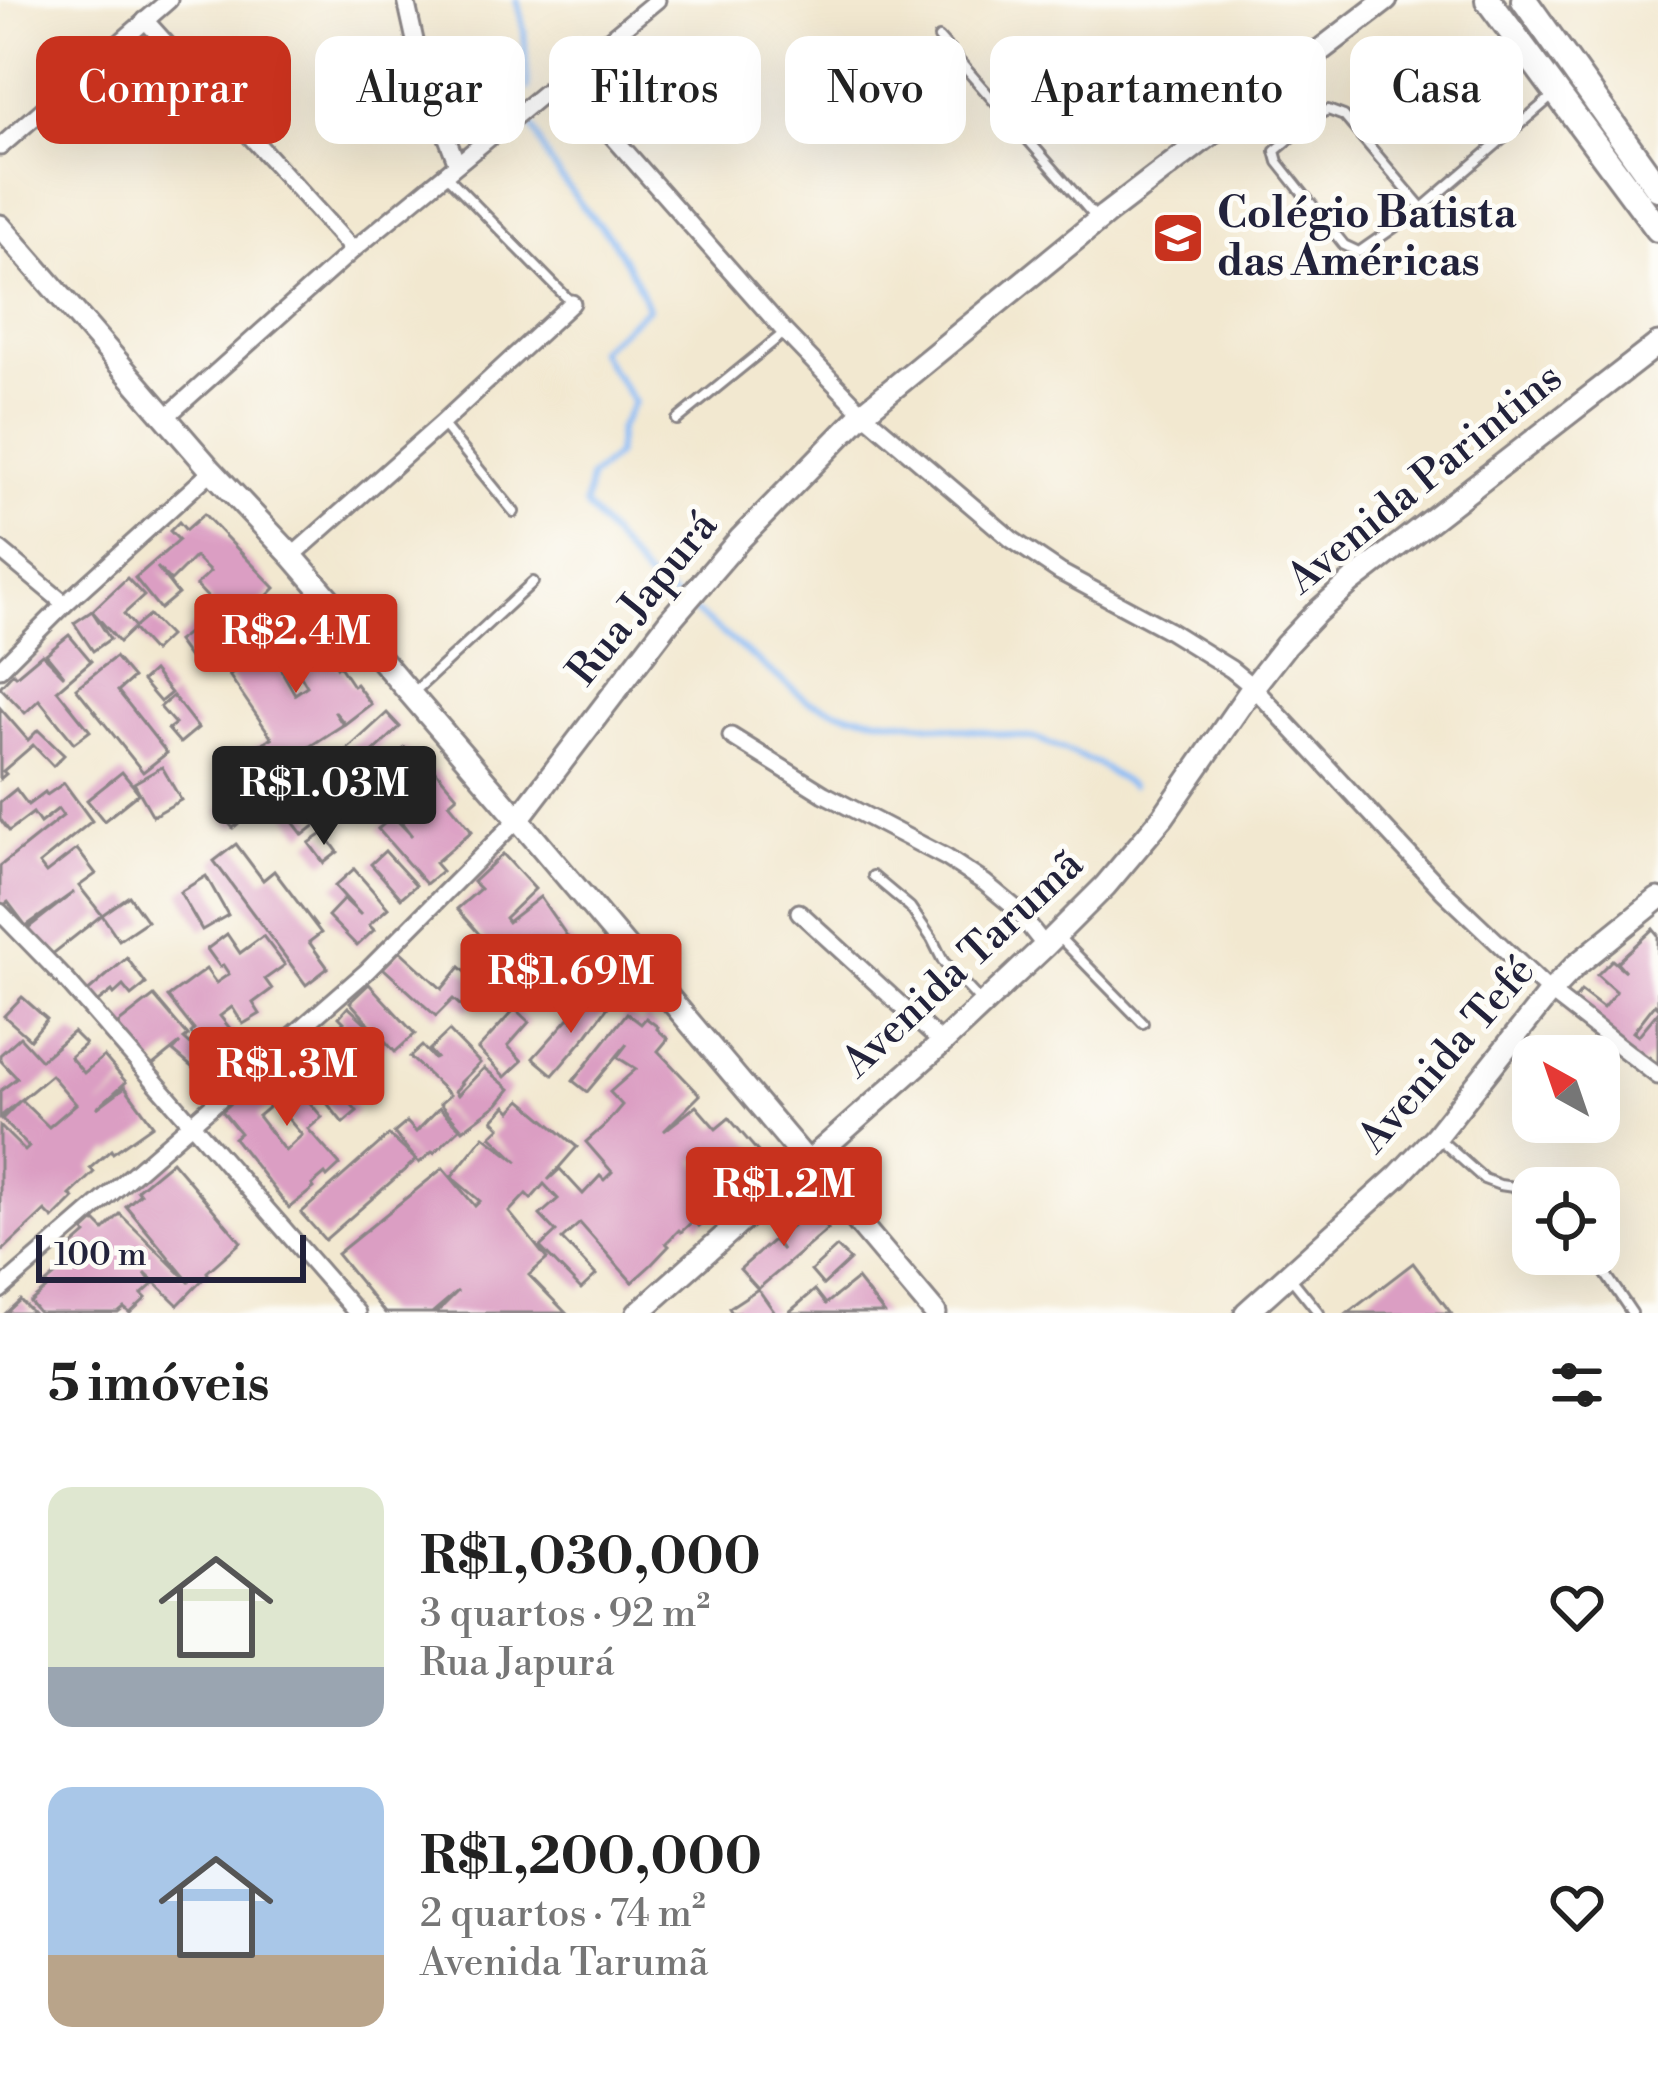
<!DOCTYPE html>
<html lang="pt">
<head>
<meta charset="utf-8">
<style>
	body { margin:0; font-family:"Libre Bodoni",serif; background:#f2f2f2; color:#222; height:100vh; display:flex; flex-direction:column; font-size:45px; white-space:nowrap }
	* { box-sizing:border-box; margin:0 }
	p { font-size:39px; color:#767676 }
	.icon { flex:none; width:66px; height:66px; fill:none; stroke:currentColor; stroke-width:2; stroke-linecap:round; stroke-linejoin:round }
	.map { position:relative; height:1313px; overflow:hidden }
	.details { display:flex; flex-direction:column; background:#fff; flex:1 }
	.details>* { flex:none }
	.guide { position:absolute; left:36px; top:36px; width:1587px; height:108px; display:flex; gap:24px }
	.needle { width:78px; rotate:320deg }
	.controls { position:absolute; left:1512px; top:1035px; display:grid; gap:24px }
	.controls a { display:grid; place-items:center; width:108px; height:108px; border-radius:24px; background:#fff; box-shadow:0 12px 48px #0002; font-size:60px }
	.scale { position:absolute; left:36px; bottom:30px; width:270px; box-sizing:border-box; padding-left:12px; border:6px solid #22223b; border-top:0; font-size:33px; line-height:42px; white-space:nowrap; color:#22223b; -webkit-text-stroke:9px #fdfcf7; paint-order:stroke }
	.price { position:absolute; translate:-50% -102px; padding:0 27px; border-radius:12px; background:#c8321e; color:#fff; font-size:39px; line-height:78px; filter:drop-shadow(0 3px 6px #0008) }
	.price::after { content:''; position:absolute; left:50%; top:72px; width:36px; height:27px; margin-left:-18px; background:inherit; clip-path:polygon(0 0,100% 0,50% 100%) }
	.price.active { background:#222; color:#fff }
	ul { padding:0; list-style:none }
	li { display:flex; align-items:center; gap:36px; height:300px; padding:0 48px }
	li span { display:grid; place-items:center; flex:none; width:336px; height:240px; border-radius:24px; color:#555 }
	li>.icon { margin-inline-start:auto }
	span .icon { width:144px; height:144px; fill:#fffc; stroke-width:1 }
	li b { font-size:51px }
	h2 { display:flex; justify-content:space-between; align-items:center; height:144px; padding:0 48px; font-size:51px }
	.chip { padding:0 42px; border-radius:24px; background:#fff; box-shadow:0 12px 48px #0002; font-size:42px; line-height:108px }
	.chip.active { background:#c8321e; color:#fff }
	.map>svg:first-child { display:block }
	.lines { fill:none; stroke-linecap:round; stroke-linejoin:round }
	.stream { stroke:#89bbf6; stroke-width:6 }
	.building { fill:#db9ec3; fill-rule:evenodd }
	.lane-casing { stroke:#8a8586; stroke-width:14 }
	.street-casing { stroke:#8a8586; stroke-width:21 }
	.secondary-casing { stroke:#8a8586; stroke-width:27 }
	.primary-casing { stroke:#8a8586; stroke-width:30 }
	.lane { stroke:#fff; stroke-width:8 }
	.street { stroke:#fff; stroke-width:15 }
	.secondary { stroke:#fff; stroke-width:21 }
	.primary { stroke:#fff; stroke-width:24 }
	.labels { text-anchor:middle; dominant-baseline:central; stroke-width:10; stroke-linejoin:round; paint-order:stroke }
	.poi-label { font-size:42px; font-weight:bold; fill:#22223b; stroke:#fdfcf7; text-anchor:start }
	.street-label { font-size:42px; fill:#22223b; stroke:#fdfcf7 }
</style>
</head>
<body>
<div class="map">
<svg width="1658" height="1313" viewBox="0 0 1658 1313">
	<rect width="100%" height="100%" fill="#fdfcf7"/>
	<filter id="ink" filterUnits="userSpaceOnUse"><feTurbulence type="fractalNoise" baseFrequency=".00833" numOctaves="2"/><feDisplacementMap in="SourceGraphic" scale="24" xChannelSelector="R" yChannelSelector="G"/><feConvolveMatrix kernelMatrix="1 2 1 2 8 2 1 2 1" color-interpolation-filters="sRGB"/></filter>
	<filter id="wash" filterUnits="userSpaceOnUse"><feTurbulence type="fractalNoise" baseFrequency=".004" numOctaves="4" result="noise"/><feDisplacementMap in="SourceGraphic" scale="48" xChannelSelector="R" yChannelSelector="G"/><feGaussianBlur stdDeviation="2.7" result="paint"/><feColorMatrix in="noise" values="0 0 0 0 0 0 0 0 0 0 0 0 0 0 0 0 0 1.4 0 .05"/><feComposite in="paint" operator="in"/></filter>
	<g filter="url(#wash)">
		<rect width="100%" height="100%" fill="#f2e8d0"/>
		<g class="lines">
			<g class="stream">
				<path d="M 517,0 L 524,31 L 528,88"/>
				<path d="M 530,122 L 550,163 L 583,207 L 611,238 L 636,280 L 648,308 L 598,350 L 634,402 L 619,429 L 616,455 L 590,478 L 585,505 L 646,578 L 678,600"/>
				<path d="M 689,607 L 808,701 L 848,714 L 1038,739 L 1096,763 L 1131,786"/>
			</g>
		</g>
		<g id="blocks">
			<g class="building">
				<path d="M 204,514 L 275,588 L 226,637 L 202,612 L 212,602 L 196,585 L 210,572 L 195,557 L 171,581 L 157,567 L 178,594 L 160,609 L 135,578 L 179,540 L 170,531 L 179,522 L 186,530 Z"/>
				<path d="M 127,578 L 144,596 L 124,614 L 135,627 L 149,615 L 169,636 L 153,651 L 133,629 L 119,642 L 92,611 Z"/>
				<path d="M 92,611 L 110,639 L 93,651 L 74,623 Z"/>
				<path d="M 299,616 L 316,639 L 280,668 L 295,694 L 307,686 L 293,662 L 324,644 L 337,667 L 339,665 L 353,686 L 356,684 L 371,704 L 345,724 L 334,711 L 343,725 L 287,761 L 290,768 L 270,779 L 253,748 L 272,738 L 229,675 L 271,647 L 266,640 Z"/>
				<path d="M 198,622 L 228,650 L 219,660 L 189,632 Z"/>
				<path d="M 189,632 L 213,663 L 200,673 L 177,641 Z"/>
				<path d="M 69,635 L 91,661 L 57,690 L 90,731 L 74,743 L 39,700 L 25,713 L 0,687 L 13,673 L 16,676 L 42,654 L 64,676 L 46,654 Z"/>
				<path d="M 115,657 L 133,678 L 118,691 L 167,753 L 143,772 L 76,688 Z"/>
				<path d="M 153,671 L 171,693 L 160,702 L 142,681 Z"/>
				<path d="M 173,696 L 198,728 L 180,743 L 168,729 L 175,724 L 160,707 Z"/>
				<path d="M 0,708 L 28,740 L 38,730 L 64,755 L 53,766 L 33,745 L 3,771 L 6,774 L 0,779 Z"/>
				<path d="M 387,713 L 400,727 L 368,757 L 379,769 L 405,748 L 418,764 L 406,774 L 417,786 L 435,770 L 457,796 L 449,803 L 472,831 L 435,863 L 442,871 L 426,884 L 378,829 L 393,816 L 412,836 L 394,813 L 413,797 L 409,792 L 385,814 L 374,801 L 377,798 L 364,782 L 352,792 L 329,766 Z"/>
				<path d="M 162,767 L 181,800 L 153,816 L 134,783 Z"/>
				<path d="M 122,772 L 139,793 L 104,821 L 87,800 Z"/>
				<path d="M 64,783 L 92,821 L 39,864 L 46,873 L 77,849 L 96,874 L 79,886 L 102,915 L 50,956 L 28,928 L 74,892 L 26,926 L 8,902 L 0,908 L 0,866 L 63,816 L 58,809 L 40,823 L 33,813 L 9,831 L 0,819 L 0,802 L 16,789 L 28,805 L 45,792 L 47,795 Z"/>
				<path d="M 297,798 L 317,824 L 303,835 L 283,809 Z"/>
				<path d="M 232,799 L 246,817 L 233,828 L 218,811 Z"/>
				<path d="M 324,833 L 338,852 L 324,863 L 309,843 Z"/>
				<path d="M 236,844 L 263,880 L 274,871 L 321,933 L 309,942 L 328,968 L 306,985 L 214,861 Z"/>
				<path d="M 385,851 L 416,885 L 401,898 L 371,864 Z"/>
				<path d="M 503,854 L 535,889 L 505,918 L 508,922 L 540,897 L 569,939 L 536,963 L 522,943 L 502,960 L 457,909 L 480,889 L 473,882 Z"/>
				<path d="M 354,869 L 388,908 L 369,925 L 374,930 L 357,946 L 328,916 L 344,899 L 361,915 L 335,886 Z"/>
				<path d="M 206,876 L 228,915 L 202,930 L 180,892 Z"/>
				<path d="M 129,896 L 147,921 L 119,940 L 102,915 Z"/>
				<path d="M 1653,929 L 1658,935 L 1658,1007 L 1655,1004 L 1633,1032 L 1638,1036 L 1658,1012 L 1658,1064 L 1649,1057 L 1640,1068 L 1566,1010 L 1581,991 L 1603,1008 L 1616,992 L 1597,975 L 1612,960 L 1625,971 L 1617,962 Z"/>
				<path d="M 227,934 L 240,953 L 263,936 L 285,965 L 265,979 L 272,989 L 253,1003 L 260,1014 L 243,1024 L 232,1007 L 220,1016 L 244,1046 L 234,1054 L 222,1040 L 207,1052 L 191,1033 L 194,1030 L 168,997 L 206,969 L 216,983 L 229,974 L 223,965 L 220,967 L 207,949 Z"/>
				<path d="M 569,939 L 605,979 L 570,1009 L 552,988 L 549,991 L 533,975 Z"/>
				<path d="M 400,951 L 442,989 L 460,967 L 486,989 L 467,1011 L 453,999 L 436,1016 L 383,968 Z"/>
				<path d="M 127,958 L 146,984 L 131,996 L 123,986 L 114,994 L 112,991 L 94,1005 L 85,994 Z"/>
				<path d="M 369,984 L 415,1034 L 395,1052 L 386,1042 L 363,1068 L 368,1073 L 354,1088 L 332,1067 L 346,1052 L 330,1036 L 344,1022 L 339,1017 L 348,1007 L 382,1038 L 350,1002 Z"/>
				<path d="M 596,994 L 610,1004 L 588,1034 L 553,1075 L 533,1058 L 569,1018 L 574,1022 Z"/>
				<path d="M 154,996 L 188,1036 L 184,1039 L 210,1062 L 200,1074 L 173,1051 L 180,1043 L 148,1069 L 114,1027 Z"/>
				<path d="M 22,997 L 47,1019 L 30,1039 L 4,1016 Z"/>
				<path d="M 515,1009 L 529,1022 L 508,1046 L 522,1061 L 505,1077 L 478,1049 Z"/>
				<path d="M 627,1013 L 641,1024 L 646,1018 L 658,1027 L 657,1029 L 668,1039 L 658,1051 L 700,1095 L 664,1131 L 696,1106 L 716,1129 L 729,1118 L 765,1160 L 732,1187 L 704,1157 L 694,1161 L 729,1199 L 699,1226 L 694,1220 L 681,1232 L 679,1230 L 666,1243 L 669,1246 L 651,1265 L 632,1282 L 580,1223 L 562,1239 L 596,1275 L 581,1289 L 540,1247 L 556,1232 L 540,1215 L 558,1199 L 544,1184 L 531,1199 L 526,1194 L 509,1212 L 547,1259 L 529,1275 L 566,1313 L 436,1313 L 458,1291 L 432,1313 L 385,1313 L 337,1254 L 443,1168 L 475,1206 L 480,1201 L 451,1177 L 484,1136 L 518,1162 L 491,1136 L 500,1127 L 493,1120 L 506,1106 L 511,1111 L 521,1100 L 577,1147 L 548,1180 L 560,1169 L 583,1194 L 600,1176 L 604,1180 L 612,1172 L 586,1142 L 606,1124 L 622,1105 L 610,1092 L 636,1069 L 617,1057 L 627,1044 L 587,1092 L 573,1081 Z"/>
				<path d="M 449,1031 L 480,1063 L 460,1083 L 462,1084 L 455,1091 L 458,1095 L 484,1068 L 510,1089 L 498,1104 L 463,1130 L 440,1104 L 450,1095 L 410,1057 L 422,1046 L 434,1059 L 436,1058 L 429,1050 Z"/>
				<path d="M 73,1032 L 85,1044 L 70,1057 L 84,1073 L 104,1056 L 126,1082 L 97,1108 L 125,1087 L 153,1125 L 113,1153 L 111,1150 L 90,1168 L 94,1172 L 70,1195 L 74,1198 L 53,1219 L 45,1211 L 0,1253 L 0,1126 L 25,1151 L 29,1147 L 2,1119 L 21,1100 L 0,1117 L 0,1091 L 17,1078 L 0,1060 L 0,1055 L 20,1037 L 41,1060 ZM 51,1075 L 76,1104 L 49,1127 L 21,1100 Z"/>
				<path d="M 286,1051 L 302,1072 L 316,1061 L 357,1111 L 343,1123 L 302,1072 L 278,1090 L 282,1096 L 258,1116 L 285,1151 L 302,1135 L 284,1114 L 305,1097 L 322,1117 L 308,1129 L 340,1165 L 327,1177 L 325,1174 L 312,1185 L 314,1188 L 289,1208 L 234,1138 L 240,1133 L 222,1111 L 265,1074 L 262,1069 Z"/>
				<path d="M 439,1108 L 460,1128 L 434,1153 L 432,1152 L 419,1163 L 394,1133 L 407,1122 L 416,1132 Z"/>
				<path d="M 389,1135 L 416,1160 L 325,1240 L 301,1213 Z"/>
				<path d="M 172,1161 L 241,1242 L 207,1272 L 208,1274 L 178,1305 L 145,1273 L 153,1284 L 142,1294 L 146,1298 L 130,1313 L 124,1308 L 118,1313 L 39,1313 L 30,1302 L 48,1287 L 45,1284 L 77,1257 L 69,1249 L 86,1234 L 84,1231 L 95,1221 L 104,1230 L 120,1214 L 190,1283 L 126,1206 L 140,1194 L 137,1190 Z"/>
				<path d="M 813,1209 L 828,1229 L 758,1289 L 740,1269 L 773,1240 L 782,1250 L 775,1239 Z"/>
				<path d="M 837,1247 L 850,1260 L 823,1285 L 811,1271 Z"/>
				<path d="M 1413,1263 L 1451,1313 L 1348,1313 Z"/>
				<path d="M 857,1279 L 884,1313 L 788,1313 L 815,1290 L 826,1304 Z"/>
				<path d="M 758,1289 L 775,1313 L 732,1313 L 729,1308 Z"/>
				<path d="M 20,1300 L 33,1313 L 6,1313 Z"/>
			</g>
		</g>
	</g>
	<g filter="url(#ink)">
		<use href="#blocks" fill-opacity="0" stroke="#8a8586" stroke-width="3"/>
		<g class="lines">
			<g class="lane-casing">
				<g id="lane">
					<path d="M 939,38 L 1098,220"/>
					<path d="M 447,176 L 571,302"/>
					<path d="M 1422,208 L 1344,116 L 1328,110 L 1321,113 L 1275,151 L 1278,162 L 1344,245 L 1359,252 L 1422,208 L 1555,94"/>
					<path d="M 677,420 L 784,333"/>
					<path d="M 443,425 L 514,512"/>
					<path d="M 415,691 L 533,582"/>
					<path d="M 873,876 L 910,907 L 932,939 L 943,961 L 982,1003"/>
					<path d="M 1058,936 L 1143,1023"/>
					<path d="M 1437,1137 L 1484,1179 L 1500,1185 L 1533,1190"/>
					<path d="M 1592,1254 L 1632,1313"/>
					<path d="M 1290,1277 L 1319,1313"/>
				</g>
			</g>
			<g class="street-casing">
				<g id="street">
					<path d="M 406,0 L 422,72 L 457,164"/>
					<path d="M 145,20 L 353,250"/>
					<path d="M 561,78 L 785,332 L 863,413 L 1011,539 L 1060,572 L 1168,630 L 1231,669 L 1253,687 L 1443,891 L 1550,992 L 1658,1076"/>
					<path d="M 0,147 L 169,0"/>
					<path d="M 165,418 L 353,250 L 657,0"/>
					<path d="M 0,550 L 65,604"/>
					<path d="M 292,556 L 442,423 L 572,303"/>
					<path d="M 0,669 L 65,604 L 212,471"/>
					<path d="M 731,736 L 824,794 L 947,858 L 985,883 L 1014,907 L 1045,946"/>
					<path d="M 0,912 L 67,981 L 357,1313"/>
					<path d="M 799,912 L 942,1043"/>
					<path d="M 0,1290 L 366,972 L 518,819"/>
				</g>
			</g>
			<g class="secondary-casing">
				<g id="secondary">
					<path d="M 0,226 L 212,471 L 292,556 L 518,819 L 935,1313"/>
					<path d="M 518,819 L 670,620 L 740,539 L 863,413 L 1105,215 L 1386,0"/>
					<path d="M 638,1313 L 942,1043 L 1045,946 L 1105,886 L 1163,817 L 1253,687 L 1285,646 L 1316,613 L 1351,582 L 1658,344"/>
					<path d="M 1246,1313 L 1398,1176 L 1436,1136 L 1550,992 L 1575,966 L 1658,899"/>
				</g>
			</g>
			<g class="primary-casing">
				<g id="primary">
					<path d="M 1488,0 L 1658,229"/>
					<path d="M 1524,0 L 1658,188"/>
				</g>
			</g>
			<use href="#lane" class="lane"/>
			<use href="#street" class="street"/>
			<use href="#secondary" class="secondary"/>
			<use href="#primary" class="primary"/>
		</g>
	</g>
	<defs>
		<g id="school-square" transform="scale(2.7)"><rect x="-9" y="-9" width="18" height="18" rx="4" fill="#c8321e" stroke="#fdfcf7"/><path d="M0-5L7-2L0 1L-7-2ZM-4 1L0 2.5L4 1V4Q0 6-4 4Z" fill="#fff"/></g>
	</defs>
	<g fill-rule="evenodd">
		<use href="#school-square" x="1178" y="238"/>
	</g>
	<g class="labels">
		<g class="poi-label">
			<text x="1217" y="214">Colégio Batista<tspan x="1217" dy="48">das Américas</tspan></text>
		</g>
		<g class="street-label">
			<text transform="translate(1425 479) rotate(-39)">Avenida Parintins</text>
			<text transform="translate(643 599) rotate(-51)">Rua Japurá</text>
			<text transform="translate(963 964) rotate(-43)">Avenida Tarumã</text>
			<text transform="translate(1447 1055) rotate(-49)">Avenida Tefé</text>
		</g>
	</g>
</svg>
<div class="controls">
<a><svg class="needle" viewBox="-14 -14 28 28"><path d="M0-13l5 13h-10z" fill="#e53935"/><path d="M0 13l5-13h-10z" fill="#767676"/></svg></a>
<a><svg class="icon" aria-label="locate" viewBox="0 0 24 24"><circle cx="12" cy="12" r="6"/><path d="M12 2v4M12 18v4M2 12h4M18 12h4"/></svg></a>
</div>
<div class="scale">100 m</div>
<b class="price" style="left:296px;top:696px">R$2.4M</b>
<b class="price active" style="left:324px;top:848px">R$1.03M</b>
<b class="price" style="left:571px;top:1036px">R$1.69M</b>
<b class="price" style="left:287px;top:1129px">R$1.3M</b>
<b class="price" style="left:784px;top:1249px">R$1.2M</b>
<div class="guide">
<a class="chip active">Comprar</a>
<a class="chip">Alugar</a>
<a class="chip">Filtros</a>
<a class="chip">Novo</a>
<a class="chip">Apartamento</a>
<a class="chip">Casa</a>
</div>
</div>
<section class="details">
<h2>5 imóveis<svg class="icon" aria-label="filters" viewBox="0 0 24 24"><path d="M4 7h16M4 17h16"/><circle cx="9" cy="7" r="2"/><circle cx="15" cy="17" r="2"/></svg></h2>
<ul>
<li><span style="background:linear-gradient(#dfe7d0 75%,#9aa5b1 0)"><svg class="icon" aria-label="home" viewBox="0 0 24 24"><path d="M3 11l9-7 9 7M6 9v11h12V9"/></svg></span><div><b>R$1,030,000</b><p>3 quartos · 92 m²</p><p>Rua Japurá</p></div><svg class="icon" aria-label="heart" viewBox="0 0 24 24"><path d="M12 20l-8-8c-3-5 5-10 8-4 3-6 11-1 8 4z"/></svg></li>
<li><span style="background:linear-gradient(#a9c7e8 70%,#b9a48a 0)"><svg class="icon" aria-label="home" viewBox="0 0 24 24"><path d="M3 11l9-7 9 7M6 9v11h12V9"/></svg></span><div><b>R$1,200,000</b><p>2 quartos · 74 m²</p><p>Avenida Tarumã</p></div><svg class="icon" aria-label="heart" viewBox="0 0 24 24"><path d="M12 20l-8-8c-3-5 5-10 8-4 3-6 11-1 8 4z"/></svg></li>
</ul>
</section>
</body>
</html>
